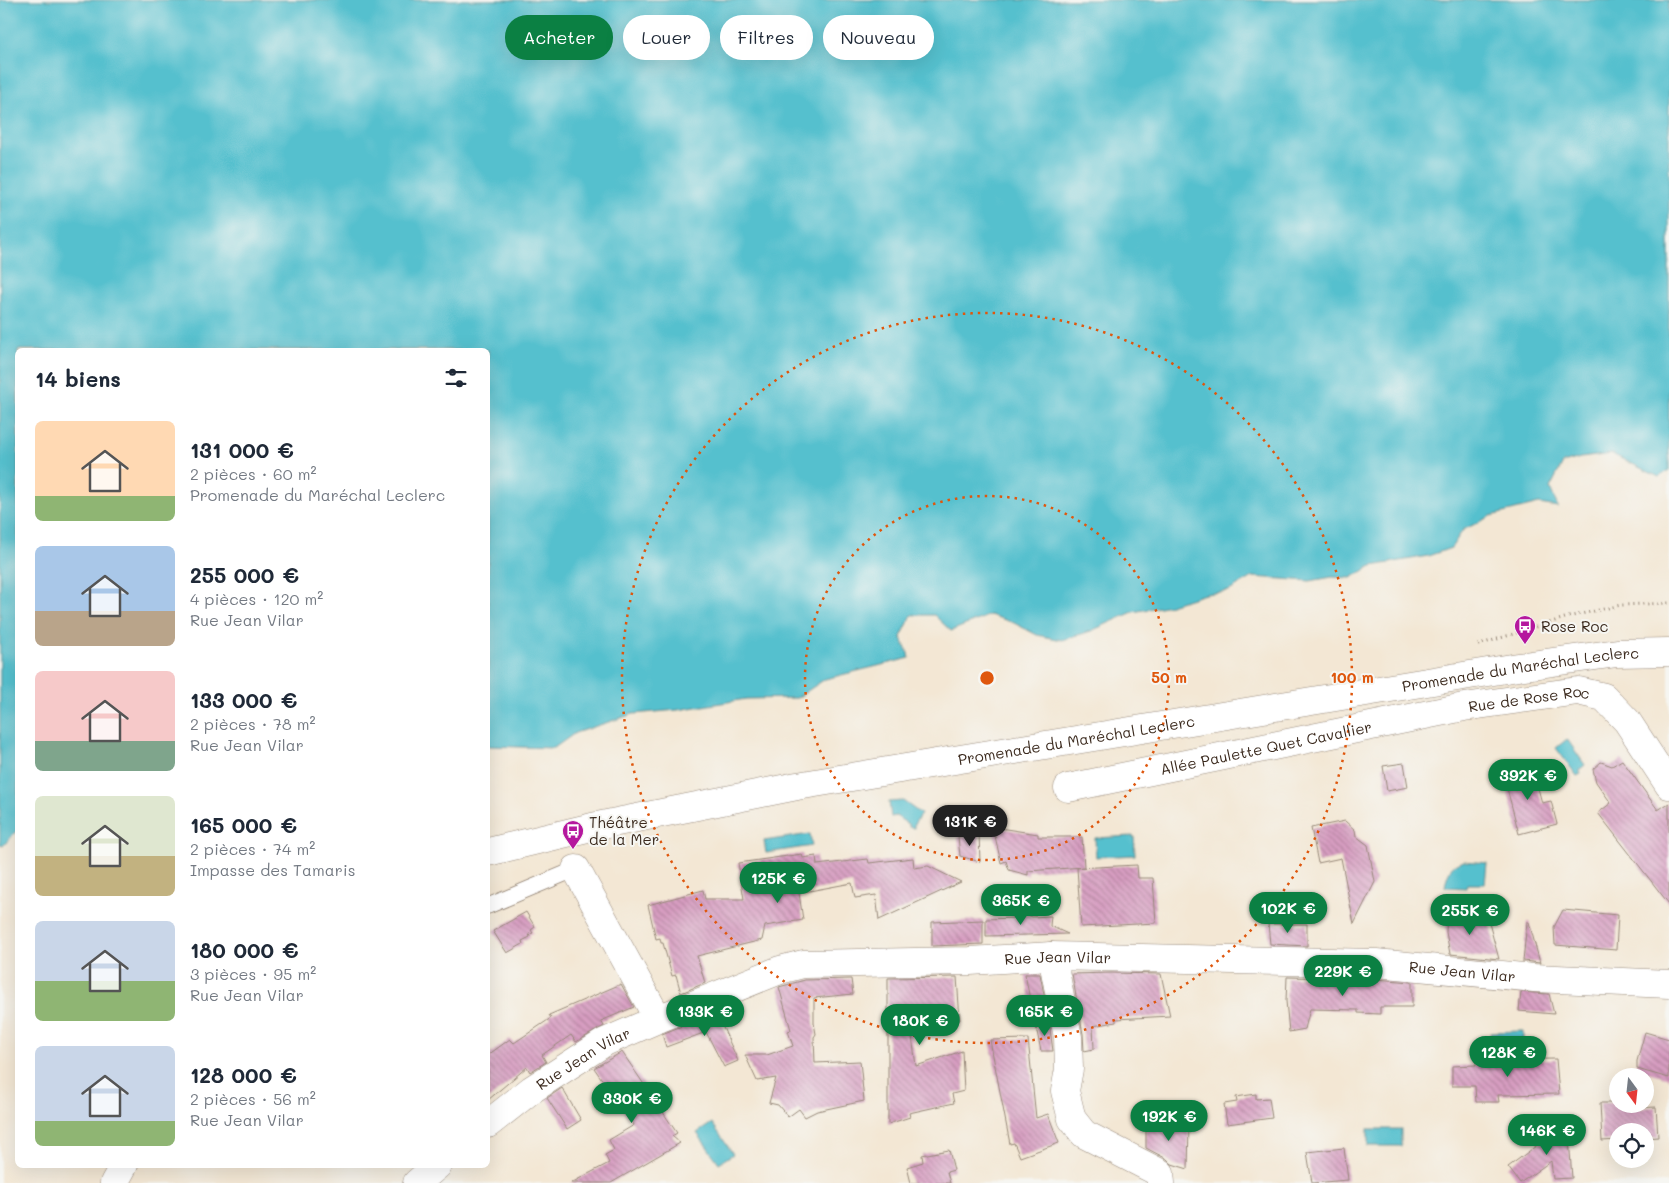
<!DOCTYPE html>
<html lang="fr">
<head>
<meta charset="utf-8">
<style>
	body { margin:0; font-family:Mali,sans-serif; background:#f6f6f7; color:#1f2937; height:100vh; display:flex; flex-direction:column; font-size:19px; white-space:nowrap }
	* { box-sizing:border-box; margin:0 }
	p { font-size:16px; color:#747a83 }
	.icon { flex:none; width:28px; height:28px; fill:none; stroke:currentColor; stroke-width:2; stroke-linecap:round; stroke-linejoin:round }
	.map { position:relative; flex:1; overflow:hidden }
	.panel { position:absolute; left:15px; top:348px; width:475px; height:820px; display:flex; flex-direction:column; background:#fff; border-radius:8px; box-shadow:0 5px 20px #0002 }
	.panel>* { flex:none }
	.hud { position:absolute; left:505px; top:15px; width:475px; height:45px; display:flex; gap:10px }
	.needle { width:32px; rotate:165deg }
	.fabs { position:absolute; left:1609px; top:1068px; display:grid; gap:10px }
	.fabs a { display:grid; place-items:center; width:45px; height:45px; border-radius:50%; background:#fff; box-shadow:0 5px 20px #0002; font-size:25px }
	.price { position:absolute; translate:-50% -42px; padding:0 11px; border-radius:18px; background:#0b8043; color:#fff; font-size:16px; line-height:32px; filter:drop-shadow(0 1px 2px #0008) }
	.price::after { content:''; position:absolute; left:50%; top:30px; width:15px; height:11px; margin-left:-8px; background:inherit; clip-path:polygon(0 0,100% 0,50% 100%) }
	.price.active { background:#222; color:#fff }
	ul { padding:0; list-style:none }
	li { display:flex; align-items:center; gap:15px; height:125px; padding:0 20px }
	li span { display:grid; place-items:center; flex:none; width:140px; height:100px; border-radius:8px; color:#555 }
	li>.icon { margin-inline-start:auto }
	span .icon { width:60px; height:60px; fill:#fffc; stroke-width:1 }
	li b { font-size:21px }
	h2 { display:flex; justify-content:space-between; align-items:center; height:60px; padding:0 20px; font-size:21px }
	.tag { padding:0 18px; border-radius:22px; background:#fff; box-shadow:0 5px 20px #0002; font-size:18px; line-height:45px }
	.tag.active { background:#0b8043; color:#fff }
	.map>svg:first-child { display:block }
	.water { fill:#54c0ce; stroke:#487576 }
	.building { fill:url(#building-back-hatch) }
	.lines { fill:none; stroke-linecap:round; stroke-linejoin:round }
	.lane-casing { stroke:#978879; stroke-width:17 }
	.street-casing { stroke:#978879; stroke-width:29 }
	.secondary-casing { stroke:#978879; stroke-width:29 }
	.path { stroke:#978879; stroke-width:3; stroke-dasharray:1 4; stroke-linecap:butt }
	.lane { stroke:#fff; stroke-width:15 }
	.street { stroke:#fff; stroke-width:28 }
	.secondary { stroke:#fff; stroke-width:28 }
	.ring { fill:none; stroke:#df570d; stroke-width:2.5; stroke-dasharray:2.5 5 }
	.labels { text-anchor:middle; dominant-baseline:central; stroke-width:4; stroke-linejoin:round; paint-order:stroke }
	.poi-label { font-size:15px; fill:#3b2a1e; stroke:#f6f6f2; text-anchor:start }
	.street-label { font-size:15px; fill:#3b2a1e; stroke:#f6f6f2 }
	.centre { fill:#df570d; stroke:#f6f6f2; stroke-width:2.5 }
	.ring-label { font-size:15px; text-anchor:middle; font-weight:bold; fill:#df570d; stroke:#f6f6f2; stroke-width:4; stroke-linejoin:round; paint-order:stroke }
</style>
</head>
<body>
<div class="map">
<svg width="1669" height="1183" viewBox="0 0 1669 1183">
	<defs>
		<pattern id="building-back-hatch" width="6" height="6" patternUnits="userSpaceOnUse" patternTransform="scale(1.25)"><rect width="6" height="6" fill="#d79dc1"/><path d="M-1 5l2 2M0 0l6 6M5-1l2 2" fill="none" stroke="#b0809c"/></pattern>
	</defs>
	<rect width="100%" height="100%" fill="#f6f6f2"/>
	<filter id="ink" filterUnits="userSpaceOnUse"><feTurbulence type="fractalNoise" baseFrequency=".02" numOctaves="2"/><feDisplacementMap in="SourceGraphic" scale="10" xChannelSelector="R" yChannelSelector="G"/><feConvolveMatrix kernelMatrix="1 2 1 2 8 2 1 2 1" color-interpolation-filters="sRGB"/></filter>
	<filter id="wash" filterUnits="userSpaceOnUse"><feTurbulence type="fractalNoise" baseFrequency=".0096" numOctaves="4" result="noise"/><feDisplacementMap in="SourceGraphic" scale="20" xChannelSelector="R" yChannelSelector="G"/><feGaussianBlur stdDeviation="1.12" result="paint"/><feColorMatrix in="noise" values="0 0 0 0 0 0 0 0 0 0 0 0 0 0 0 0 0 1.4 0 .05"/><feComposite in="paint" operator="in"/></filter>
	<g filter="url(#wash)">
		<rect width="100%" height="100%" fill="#f3e7d4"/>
		<g class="water">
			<path d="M 0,0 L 1669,0 L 1669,470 L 1659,477 L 1612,454 L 1580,458 L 1563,463 L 1550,488 L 1558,507 L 1539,504 L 1491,516 L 1463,530 L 1451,548 L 1428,556 L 1372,566 L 1351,578 L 1332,577 L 1310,581 L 1253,577 L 1229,591 L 1205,594 L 1170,605 L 1133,612 L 1091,631 L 1062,640 L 1037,635 L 1014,623 L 990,615 L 951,631 L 934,615 L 912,615 L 901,637 L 910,658 L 825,679 L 797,698 L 746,699 L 678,710 L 633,714 L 575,733 L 554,748 L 488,746 L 488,350 L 18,350 L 18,829 L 3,846 L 0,845 Z"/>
			<path d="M 1567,739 L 1585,765 L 1579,770 L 1581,774 L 1577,776 L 1556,748 Z"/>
			<path d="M 903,801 L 921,814 L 914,824 L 914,828 L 909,827 L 909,825 L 896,816 L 891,817 L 889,802 Z"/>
			<path d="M 810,834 L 812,846 L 766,853 L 764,841 Z"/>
			<path d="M 1134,836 L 1135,855 L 1096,857 L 1095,838 Z"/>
			<path d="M 1464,861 L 1487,863 L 1485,884 L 1467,884 L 1466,888 L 1445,887 C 1447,874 1450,864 1464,861 Z"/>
			<path d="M 1523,1031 L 1523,1046 L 1511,1047 L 1511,1052 L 1502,1052 L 1502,1048 L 1491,1048 L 1490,1032 Z"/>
			<path d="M 712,1123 L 733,1154 L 719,1163 L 697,1133 Z"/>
			<rect x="1368" y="1129" width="33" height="17"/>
		</g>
		<g id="blocks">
			<g class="building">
				<path d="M 1622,760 L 1658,810 L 1669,803 L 1669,904 L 1598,813 L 1611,803 L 1596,782 L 1593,769 L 1601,762 L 1612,766 Z"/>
				<path d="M 1404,763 L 1408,787 L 1387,791 L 1383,766 Z"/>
				<path d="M 1532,766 L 1542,803 L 1551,801 L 1557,824 L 1519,834 L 1503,773 Z"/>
				<path d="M 1345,821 L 1355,830 L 1356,836 L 1368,845 L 1375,882 L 1354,924 L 1341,858 L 1318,863 L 1311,828 Z"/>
				<path d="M 993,827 L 1038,834 L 1038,837 L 1082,837 L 1084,867 L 1028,871 L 1028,875 L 1009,870 L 1006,861 L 1001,863 Z"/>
				<path d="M 979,833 L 980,862 L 960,856 L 958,837 Z"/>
				<path d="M 802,854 L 803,858 L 816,856 L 817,865 L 868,859 L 869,863 L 913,858 L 914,868 L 928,866 L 961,882 L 879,920 L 876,895 L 855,898 L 852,883 L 799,893 L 803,920 L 765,926 L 762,940 L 697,956 L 705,983 L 681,993 L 676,975 L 672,976 L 663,943 L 661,943 L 660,938 L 656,939 L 648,905 L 703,890 L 705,899 L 744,899 L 738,863 Z"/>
				<path d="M 1137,865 L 1138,878 L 1153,878 L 1156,923 L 1081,927 L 1077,868 Z"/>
				<path d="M 1015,909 L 1032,917 L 1051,916 L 1050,926 L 1068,934 L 986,936 L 986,919 L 1016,918 Z"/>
				<path d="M 1563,910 L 1618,915 L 1616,950 L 1555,945 L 1554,927 Z"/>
				<path d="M 526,912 L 535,927 L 531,930 L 533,933 L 529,934 L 530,937 L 522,941 L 523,944 L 507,953 L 493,931 Z"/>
				<path d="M 1447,913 L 1487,916 L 1499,959 L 1450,954 L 1446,932 Z"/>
				<path d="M 983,920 L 983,944 L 932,946 L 932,922 Z"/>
				<path d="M 1527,922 L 1529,922 L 1540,963 L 1523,961 Z"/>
				<path d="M 1268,924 L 1307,924 L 1307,946 L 1270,944 Z"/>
				<path d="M 1111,973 L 1161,974 L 1170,1016 L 1116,1019 L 1116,1022 L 1093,1026 L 1094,1049 L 1084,1051 L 1083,1034 L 1072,974 Z"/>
				<path d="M 1025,974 L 1040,974 L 1049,1020 L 1034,1020 Z"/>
				<path d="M 957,977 L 960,1020 L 910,1021 L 916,1066 L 962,1051 L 964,1091 L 952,1094 L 954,1103 L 909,1113 L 910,1117 L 888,1124 L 888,978 Z"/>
				<path d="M 1287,977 L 1375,979 L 1412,982 L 1412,1007 L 1380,1007 L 1380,1014 L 1358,1013 L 1358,1010 L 1310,1009 L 1305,1029 L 1289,1032 L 1286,1001 Z"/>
				<path d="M 851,979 L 853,994 L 814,998 L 814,1023 L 816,1034 L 814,1037 L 815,1063 L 860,1061 L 864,1101 L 817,1111 L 805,1117 L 799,1109 L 788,1117 L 778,1105 L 769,1103 L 776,1078 L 757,1081 L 745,1055 L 767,1055 L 793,1046 L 788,1031 L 791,1030 L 779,987 L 805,980 Z"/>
				<path d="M 621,984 L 634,1007 L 601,1021 L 604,1026 L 576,1042 L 571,1035 L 542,1055 L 546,1062 L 530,1072 L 527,1067 L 488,1100 L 488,1055 L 510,1039 L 514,1043 L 551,1018 L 549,1015 Z"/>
				<path d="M 1521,992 L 1549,994 L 1554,1014 L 1519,1011 Z"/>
				<path d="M 716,1012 L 738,1061 L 724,1067 L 706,1032 L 666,1047 L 662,1034 Z"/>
				<path d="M 1049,1022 L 1053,1051 L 1041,1051 L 1036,1027 Z"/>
				<path d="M 1645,1032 L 1669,1039 L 1669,1078 L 1637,1069 L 1637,1061 Z"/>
				<path d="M 1028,1039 L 1036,1118 L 1048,1114 L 1059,1143 L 1020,1157 L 1014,1143 L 1010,1144 L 990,1040 Z"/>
				<path d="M 622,1052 L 677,1133 L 672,1136 L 680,1143 L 611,1183 L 571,1183 L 609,1163 L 605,1155 L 614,1150 L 609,1140 L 634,1125 L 594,1068 Z"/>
				<path d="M 1556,1059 L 1559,1094 L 1498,1095 L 1499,1102 L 1476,1102 L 1475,1086 L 1452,1086 L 1452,1066 L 1476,1065 L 1476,1060 Z"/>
				<path d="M 562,1088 L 581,1120 L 567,1129 L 547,1098 Z"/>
				<path d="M 1256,1094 L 1256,1099 L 1269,1098 L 1272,1118 L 1227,1124 L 1224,1104 L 1237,1102 L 1236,1097 Z"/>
				<path d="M 1600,1103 L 1618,1103 L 1621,1104 L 1621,1109 L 1656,1107 L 1658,1137 L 1645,1138 L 1645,1131 L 1618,1131 L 1618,1140 L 1602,1141 Z"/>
				<path d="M 1146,1122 L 1189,1125 L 1188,1169 L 1172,1164 L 1167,1159 L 1146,1148 Z"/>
				<path d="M 1568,1126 L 1572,1178 L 1553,1179 L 1551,1161 L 1520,1183 L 1508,1167 L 1548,1137 L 1548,1127 Z"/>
				<path d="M 1344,1148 L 1348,1180 L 1312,1183 L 1307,1152 Z"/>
				<path d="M 949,1150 L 954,1170 L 947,1172 L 950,1183 L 911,1183 L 907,1167 L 923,1162 L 922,1155 Z"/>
			</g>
		</g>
	</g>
	<g filter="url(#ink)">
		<use href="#blocks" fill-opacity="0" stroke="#978879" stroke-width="1"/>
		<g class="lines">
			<g class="lane-casing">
				<path id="lane" d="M 488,906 L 576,869"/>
			</g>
			<g class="street-casing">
				<g id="street">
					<path id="s1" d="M 1068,788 L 1464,707 L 1578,691 L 1604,697 L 1627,721 L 1669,785"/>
					<path d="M 576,869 L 658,1019"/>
					<path d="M 1051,956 L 1055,971 L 1068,1037 L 1069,1069 L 1065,1091 L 1072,1119 L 1084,1134 L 1160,1173 L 1161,1183"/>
				</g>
			</g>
			<g class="secondary-casing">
				<g id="secondary">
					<path id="s2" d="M 488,852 L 592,827 L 797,786 L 1518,667 L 1617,653 L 1669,652"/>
					<path id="s3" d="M 488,1124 L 531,1090 L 605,1042 L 658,1019 L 780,970 L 803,964 L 970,961 L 1051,956 L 1376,963 L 1534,978 L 1669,984"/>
					<path d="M 114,1183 L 124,1165"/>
					<path d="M 417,1183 L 438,1165"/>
				</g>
			</g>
			<path class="path" d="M 1478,645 L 1568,617 L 1621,605 L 1669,603"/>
			<use href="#lane" class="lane"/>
			<use href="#street" class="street"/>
			<use href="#secondary" class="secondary"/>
		</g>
	</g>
	<g class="ring">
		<circle cx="987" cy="678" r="182"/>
		<circle cx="987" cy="678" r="365"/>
	</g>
	<defs>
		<g id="bus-pin" transform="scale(1.125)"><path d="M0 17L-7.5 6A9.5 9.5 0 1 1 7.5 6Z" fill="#b5179e" stroke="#f6f6f2"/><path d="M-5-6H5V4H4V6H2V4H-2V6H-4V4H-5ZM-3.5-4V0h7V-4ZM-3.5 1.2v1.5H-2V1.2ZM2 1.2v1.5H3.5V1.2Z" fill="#fff"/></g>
	</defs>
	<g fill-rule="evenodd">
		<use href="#bus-pin" x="1525" y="626"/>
		<use href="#bus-pin" x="573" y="831"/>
	</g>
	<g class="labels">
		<g class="poi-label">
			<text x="1541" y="626">Rose Roc</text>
			<text x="589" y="822">Théâtre<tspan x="589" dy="17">de la Mer</tspan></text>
		</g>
		<g class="street-label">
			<text stroke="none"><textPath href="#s2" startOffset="1049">Promenade du Maréchal Leclerc</textPath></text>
			<text stroke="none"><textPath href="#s1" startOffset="470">Rue de Rose Roc</textPath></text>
			<text stroke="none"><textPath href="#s2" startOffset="599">Promenade du Maréchal Leclerc</textPath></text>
			<text stroke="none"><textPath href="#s1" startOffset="202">Allée Paulette Quet Cavallier</textPath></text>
			<text stroke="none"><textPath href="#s3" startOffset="611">Rue Jean Vilar</textPath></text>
			<text stroke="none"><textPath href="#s3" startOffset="1016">Rue Jean Vilar</textPath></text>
			<text stroke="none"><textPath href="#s3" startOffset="116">Rue Jean Vilar</textPath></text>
		</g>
	</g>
	<circle cx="987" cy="678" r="8" class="centre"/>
	<g class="ring-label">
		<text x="1169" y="683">50 m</text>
		<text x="1352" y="683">100 m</text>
	</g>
</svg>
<div class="fabs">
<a><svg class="needle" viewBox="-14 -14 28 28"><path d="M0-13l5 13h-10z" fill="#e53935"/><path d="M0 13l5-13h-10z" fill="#747a83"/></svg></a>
<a><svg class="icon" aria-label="locate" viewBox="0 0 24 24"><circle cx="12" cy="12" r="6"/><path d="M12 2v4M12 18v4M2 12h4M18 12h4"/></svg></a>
</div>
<b class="price" style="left:1528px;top:801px">392K €</b>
<b class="price active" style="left:970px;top:847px">131K €</b>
<b class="price" style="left:778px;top:904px">125K €</b>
<b class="price" style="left:1021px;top:926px">365K €</b>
<b class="price" style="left:1288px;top:934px">102K €</b>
<b class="price" style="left:1470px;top:936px">255K €</b>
<b class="price" style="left:1343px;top:997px">229K €</b>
<b class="price" style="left:705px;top:1037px">133K €</b>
<b class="price" style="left:1045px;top:1037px">165K €</b>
<b class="price" style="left:920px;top:1046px">180K €</b>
<b class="price" style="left:1508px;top:1078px">128K €</b>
<b class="price" style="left:632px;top:1124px">330K €</b>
<b class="price" style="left:1169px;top:1142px">192K €</b>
<b class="price" style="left:1547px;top:1156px">146K €</b>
<div class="hud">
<a class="tag active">Acheter</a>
<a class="tag">Louer</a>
<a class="tag">Filtres</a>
<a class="tag">Nouveau</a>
</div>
<section class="panel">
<h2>14 biens<svg class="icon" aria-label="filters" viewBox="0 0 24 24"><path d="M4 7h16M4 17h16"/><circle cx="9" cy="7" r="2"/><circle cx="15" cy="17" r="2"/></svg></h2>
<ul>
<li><span style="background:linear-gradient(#ffd9b3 75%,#8fb573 0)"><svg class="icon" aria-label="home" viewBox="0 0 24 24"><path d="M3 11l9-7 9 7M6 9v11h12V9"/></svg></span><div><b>131 000 €</b><p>2 pièces · 60 m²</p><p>Promenade du Maréchal Leclerc</p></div></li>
<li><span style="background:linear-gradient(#a9c7e8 65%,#b9a48a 0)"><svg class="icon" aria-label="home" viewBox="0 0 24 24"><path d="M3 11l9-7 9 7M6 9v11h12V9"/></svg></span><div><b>255 000 €</b><p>4 pièces · 120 m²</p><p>Rue Jean Vilar</p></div></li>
<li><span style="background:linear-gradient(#f6c9c9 70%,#7fa58c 0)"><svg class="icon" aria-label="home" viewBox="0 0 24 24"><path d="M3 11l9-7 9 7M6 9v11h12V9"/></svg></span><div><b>133 000 €</b><p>2 pièces · 78 m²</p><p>Rue Jean Vilar</p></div></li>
<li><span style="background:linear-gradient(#dfe7d0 60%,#c2b280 0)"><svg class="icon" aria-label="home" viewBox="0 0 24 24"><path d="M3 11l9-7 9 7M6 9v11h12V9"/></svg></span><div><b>165 000 €</b><p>2 pièces · 74 m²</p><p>Impasse des Tamaris</p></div></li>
<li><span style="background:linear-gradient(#c9d6e8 60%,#8fb573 0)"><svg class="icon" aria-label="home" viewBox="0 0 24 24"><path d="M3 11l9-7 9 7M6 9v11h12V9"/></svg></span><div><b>180 000 €</b><p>3 pièces · 95 m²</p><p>Rue Jean Vilar</p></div></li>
<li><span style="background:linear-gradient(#c9d6e8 75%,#8fb573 0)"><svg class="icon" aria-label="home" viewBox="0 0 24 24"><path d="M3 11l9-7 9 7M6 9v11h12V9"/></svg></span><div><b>128 000 €</b><p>2 pièces · 56 m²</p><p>Rue Jean Vilar</p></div></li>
</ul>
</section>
</div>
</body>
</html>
